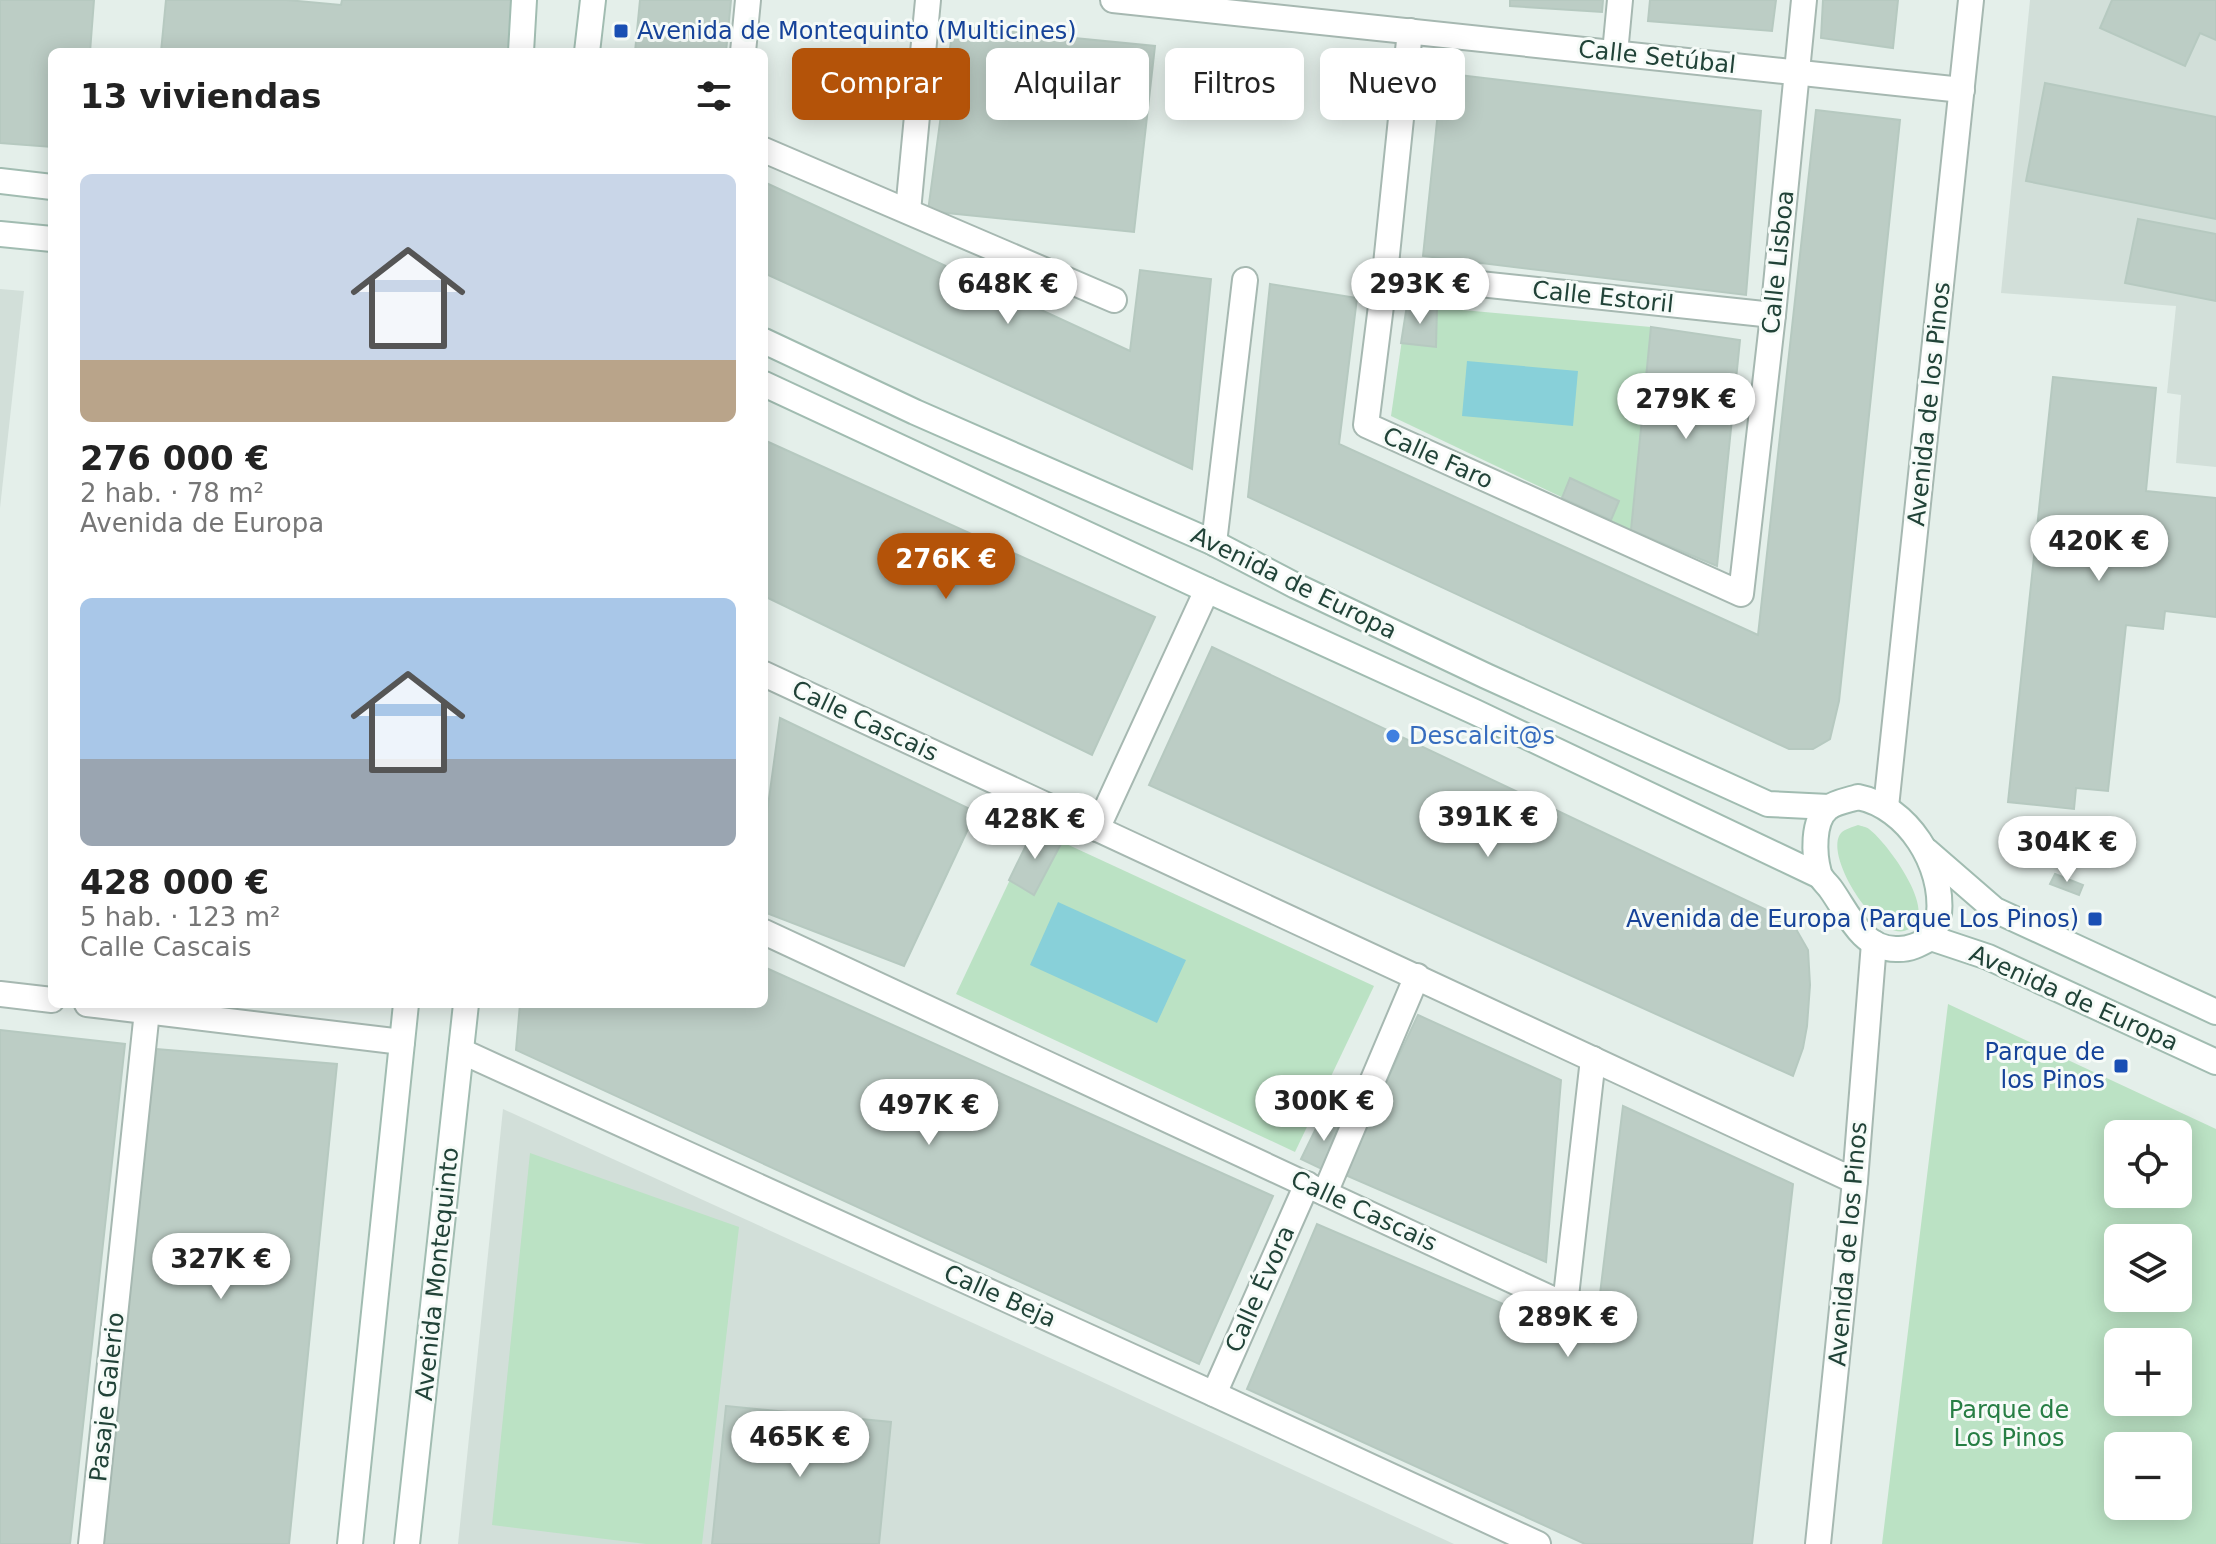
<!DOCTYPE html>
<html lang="es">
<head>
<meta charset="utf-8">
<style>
	body { margin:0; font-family:"DejaVu Sans",sans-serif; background:#f2f2f2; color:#222; height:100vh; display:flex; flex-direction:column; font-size:30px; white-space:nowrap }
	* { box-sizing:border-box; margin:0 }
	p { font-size:26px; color:#767676 }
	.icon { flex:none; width:44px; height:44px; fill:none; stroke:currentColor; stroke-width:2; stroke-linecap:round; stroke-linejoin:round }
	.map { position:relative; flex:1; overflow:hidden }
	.sheet { position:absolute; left:48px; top:48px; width:720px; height:960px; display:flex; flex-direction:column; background:#fff; border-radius:12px; box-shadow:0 4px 20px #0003 }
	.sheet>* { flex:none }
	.top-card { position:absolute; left:792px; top:48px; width:760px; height:72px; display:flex; gap:16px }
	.controls { position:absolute; left:2104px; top:1120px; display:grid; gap:16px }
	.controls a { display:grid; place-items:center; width:88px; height:88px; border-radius:12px; background:#fff; box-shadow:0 4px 20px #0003; font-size:40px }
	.price { position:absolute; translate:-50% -68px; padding:0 18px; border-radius:28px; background:#fff; color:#222; font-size:26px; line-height:52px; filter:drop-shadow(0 2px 4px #0008) }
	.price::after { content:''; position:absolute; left:50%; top:48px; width:24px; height:18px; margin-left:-12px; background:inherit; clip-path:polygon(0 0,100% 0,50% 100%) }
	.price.on { background:#b45309; color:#fff }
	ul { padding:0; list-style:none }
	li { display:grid; align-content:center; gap:16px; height:424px; padding:0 32px }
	li span { display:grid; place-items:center; height:248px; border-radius:12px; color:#555 }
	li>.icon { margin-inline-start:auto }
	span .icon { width:144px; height:144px; fill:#fffc; stroke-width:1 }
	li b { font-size:34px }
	h2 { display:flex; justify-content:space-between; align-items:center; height:96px; padding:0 32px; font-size:34px }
	.chip { padding:0 28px; border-radius:12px; background:#fff; box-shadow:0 4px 20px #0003; font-size:28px; line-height:72px }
	.chip.on { background:#b45309; color:#fff }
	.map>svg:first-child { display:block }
	.built { fill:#d2dfd9 }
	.green { fill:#bbe2c4; fill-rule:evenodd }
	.water { fill:#88d0d9 }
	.building { fill:#bccdc5; stroke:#b6c9c0; stroke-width:2 }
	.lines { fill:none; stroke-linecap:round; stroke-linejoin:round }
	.street-casing { stroke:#a6b8b1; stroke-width:28 }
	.secondary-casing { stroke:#a1bcb1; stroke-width:28 }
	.street { stroke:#fff; stroke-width:24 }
	.secondary { stroke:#fff; stroke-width:24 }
	.transit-dot { fill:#1a4fb4; stroke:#f6fbf8; stroke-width:3 }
	.shop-dot { fill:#3f7fe0; stroke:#f6fbf8; stroke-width:3 }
	.labels { text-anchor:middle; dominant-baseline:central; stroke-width:6; stroke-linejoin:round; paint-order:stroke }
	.transit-label { font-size:24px; fill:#164399; stroke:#f6fbf8; text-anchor:end }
	.street-label { font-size:24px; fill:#214338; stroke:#f6fbf8 }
	.shop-label { font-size:24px; fill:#366cbe; stroke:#f6fbf8; text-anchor:start }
	.park-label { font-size:24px; fill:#277e44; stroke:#f6fbf8 }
</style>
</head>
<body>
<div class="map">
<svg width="2216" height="1544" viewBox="0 0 2216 1544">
	<rect width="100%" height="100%" fill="#e4efea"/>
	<g class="built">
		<path d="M 2030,0 L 2216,0 L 2216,467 L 2176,463 L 2181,395 L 2167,393 L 2176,306 L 2001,293 Z"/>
		<path d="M 0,289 L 24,291 L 0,508 Z"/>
		<path d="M 503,1109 L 1072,1368 L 1454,1544 L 458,1544 Z"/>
	</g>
	<g class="green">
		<path d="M 1407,305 L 1651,327 L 1631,530 L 1391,416 Z"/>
		<path d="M 1858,825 C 1863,827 1865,826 1869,829 C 1887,842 1946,921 1904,931 C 1875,938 1823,854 1841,833 C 1845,829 1853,827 1858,825 Z"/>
		<path d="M 1034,829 L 1374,986 L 1295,1152 L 956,994 Z"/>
		<path d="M 1948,1004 L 2216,1129 L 2216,1544 L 1882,1544 ZM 2118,1134 L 2178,1134 L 2178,1194 L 2118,1194 ZM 2178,1238 L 2178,1298 L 2118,1298 L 2118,1238 ZM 2118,1342 L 2178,1342 L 2178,1402 L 2118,1402 ZM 2118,1446 L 2178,1446 L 2178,1506 L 2118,1506 Z"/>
		<path d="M 530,1153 L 739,1227 L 702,1544 L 646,1544 L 492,1525 Z"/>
	</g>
	<g class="water">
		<path d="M 1467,361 L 1578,371 L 1573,426 L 1462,416 Z"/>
		<path d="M 1058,902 L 1186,960 L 1157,1023 L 1030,965 Z"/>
	</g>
	<g class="building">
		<path d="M 0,0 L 94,0 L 90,52 L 52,52 L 52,147 L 0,143 Z"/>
		<path d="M 166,0 L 287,0 L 341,5 L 342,0 L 516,0 L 510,52 L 161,52 Z"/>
		<path d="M 640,0 L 731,0 L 726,52 L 635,52 Z"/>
		<path d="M 1510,0 L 1603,0 L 1602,12 L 1510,6 Z"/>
		<path d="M 1650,0 L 1776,0 L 1772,31 L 1648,21 Z"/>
		<path d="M 1823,0 L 1898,0 L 1893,48 L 1821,38 Z"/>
		<path d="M 2112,0 L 2216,0 L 2216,40 L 2200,33 L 2185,66 L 2100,28 Z"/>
		<path d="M 953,26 L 1155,46 L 1134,232 L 928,211 Z"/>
		<path d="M 1442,73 L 1761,111 L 1746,295 L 1423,256 Z"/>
		<path d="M 2045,83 L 2216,117 L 2216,219 L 2026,181 Z"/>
		<path d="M 1816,110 L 1900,120 L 1839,701 L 1830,739 L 1813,749 L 1789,749 L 1248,497 L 1270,284 L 1357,298 L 1339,444 L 1758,635 Z"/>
		<path d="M 764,182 L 1130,351 L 1140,270 L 1211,279 L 1192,469 L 764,273 Z"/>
		<path d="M 2138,219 L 2216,234 L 2216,301 L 2125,283 Z"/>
		<path d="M 1407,305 L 1437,307 L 1436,347 L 1401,343 Z"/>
		<path d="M 1651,327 L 1740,340 L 1717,566 L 1631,530 Z"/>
		<path d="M 2053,377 L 2156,388 L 2146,491 L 2216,498 L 2216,617 L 2165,611 L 2163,629 L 2126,625 L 2108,791 L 2076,788 L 2074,809 L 2008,802 Z"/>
		<path d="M 764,440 L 1155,617 L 1092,755 L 764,596 Z"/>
		<path d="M 1570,478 L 1619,501 L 1611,520 L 1562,498 Z"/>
		<path d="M 1212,647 L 1792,922 L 1808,950 L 1810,985 L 1807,1026 L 1803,1048 L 1793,1076 L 1149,785 Z"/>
		<path d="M 780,718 L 976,812 L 904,966 L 764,912 L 764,835 Z"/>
		<path d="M 1034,829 L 1062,842 L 1034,895 L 1009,880 Z"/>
		<path d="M 2055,874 L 2083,885 L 2079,895 L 2050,884 Z"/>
		<path d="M 764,967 L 1273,1196 L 1199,1364 L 516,1050 L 520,1004 L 764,1004 Z"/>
		<path d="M 1418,1015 L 1561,1080 L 1546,1262 L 1343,1174 Z"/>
		<path d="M 0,1030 L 125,1044 L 70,1544 L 0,1544 Z"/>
		<path d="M 156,1049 L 337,1064 L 289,1544 L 103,1544 Z"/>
		<path d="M 1623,1106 L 1793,1184 L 1752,1544 L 1585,1544 L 1247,1389 L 1317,1224 L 1594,1343 Z"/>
		<path d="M 1322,1116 L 1348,1128 L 1326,1171 L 1301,1159 Z"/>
		<path d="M 726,1406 L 891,1422 L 879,1544 L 712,1544 Z"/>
	</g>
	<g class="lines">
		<g class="street-casing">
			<g id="street">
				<path d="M 1113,0 L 1962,90"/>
				<path d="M 1410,31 L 1385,274 L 1366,425 L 1741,594 L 1773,315 L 1804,0"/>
				<path d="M 743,52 L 748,0"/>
				<path d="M 1615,53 L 1620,0"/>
				<path d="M 764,150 L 1114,300"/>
				<path d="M 908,211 L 928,0"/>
				<path d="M 1385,274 L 1773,315"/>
				<path d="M 1214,543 L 1245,280"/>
				<path d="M 764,674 L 1855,1181"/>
				<path d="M 1886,807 L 1971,0"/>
				<path d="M 1097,829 L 1207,590"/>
				<path d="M 764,932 L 1565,1305 L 1593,1059"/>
				<path d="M 0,994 L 52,1000"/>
				<path d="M 87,1004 L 402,1042"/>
				<path d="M 461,1051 L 1214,1394 L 1538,1544"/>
				<path d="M 1325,1193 L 1417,976"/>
				<path d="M 1214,1394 L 1307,1184"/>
				<path d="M 91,1544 L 147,1011"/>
				<path d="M 1818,1544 L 1855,1181 L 1874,943"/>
			</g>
		</g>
		<g class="secondary-casing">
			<g id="secondary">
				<path d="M 521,52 L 524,0"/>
				<path d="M 587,52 L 593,0"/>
				<path d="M 0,181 L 52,187"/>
				<path d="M 0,234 L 52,239"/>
				<path d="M 764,341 L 915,412 L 1214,543 L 1296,586 L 1486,676 L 1768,804 L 1829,807"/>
				<path d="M 764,384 L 1207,590 L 1475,712 L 1820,876"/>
				<path d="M 1858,797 C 1908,807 1944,865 1939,915 C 1939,923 1934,931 1931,938 C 1920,944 1909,950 1896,949 C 1861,949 1847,911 1830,888 C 1826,883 1821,879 1819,873 C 1814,855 1812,821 1828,808 C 1835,802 1849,800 1858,797 Z"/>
				<path d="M 1927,851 L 1995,910 L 2216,1012"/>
				<path d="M 1931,938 L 1988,957 L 2216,1062"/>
				<path d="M 350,1544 L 406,1004"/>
				<path d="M 407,1544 L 466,1004"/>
			</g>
		</g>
		<use href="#street" class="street"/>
		<use href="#secondary" class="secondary"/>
	</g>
	<g class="transit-dot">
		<rect x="613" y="23" width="16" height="16" rx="4"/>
		<rect x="2087" y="911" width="16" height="16" rx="4"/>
		<rect x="2113" y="1058" width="16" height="16" rx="4"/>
	</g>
	<circle class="shop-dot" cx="1393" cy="736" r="8"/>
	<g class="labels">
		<g class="transit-label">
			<text x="637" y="31" text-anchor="start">Avenida de Montequinto (Multicines)</text>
			<text x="2079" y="919">Avenida de Europa (Parque Los Pinos)</text>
			<text x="2105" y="1052">Parque de<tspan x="2105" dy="28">los Pinos</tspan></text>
		</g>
		<g class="street-label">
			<text transform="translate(1657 57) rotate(6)">Calle Setúbal</text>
			<text transform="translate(1778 262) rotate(-84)">Calle Lisboa</text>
			<text transform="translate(1603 297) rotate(6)">Calle Estoril</text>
			<text transform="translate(1929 404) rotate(-84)">Avenida de los Pinos</text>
			<text transform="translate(1438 458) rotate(24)">Calle Faro</text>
			<text transform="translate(1294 583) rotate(26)">Avenida de Europa</text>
			<text transform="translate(865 721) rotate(25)">Calle Cascais</text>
			<text transform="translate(2074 998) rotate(24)">Avenida de Europa</text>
			<text transform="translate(1364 1211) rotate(25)">Calle Cascais</text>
			<text transform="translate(1848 1244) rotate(-85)">Avenida de los Pinos</text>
			<text transform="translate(437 1274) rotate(-84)">Avenida Montequinto</text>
			<text transform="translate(1260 1289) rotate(-66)">Calle Évora</text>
			<text transform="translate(1000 1296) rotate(24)">Calle Beja</text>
			<text transform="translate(107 1397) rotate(-84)">Pasaje Galerio</text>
		</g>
		<g class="shop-label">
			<text x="1409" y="736">Descalcit@s</text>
		</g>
		<g class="park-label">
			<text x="2009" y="1410">Parque de<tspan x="2009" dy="28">Los Pinos</tspan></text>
		</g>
	</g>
</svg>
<div class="controls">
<a><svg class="icon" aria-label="locate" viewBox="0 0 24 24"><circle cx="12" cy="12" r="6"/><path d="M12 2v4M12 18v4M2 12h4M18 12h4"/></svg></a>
<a><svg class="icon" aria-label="layers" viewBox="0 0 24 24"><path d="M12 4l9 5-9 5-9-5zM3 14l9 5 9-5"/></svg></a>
<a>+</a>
<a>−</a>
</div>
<b class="price" style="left:1008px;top:326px">648K €</b>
<b class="price" style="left:1420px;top:326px">293K €</b>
<b class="price" style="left:1686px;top:441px">279K €</b>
<b class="price" style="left:2099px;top:583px">420K €</b>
<b class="price on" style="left:946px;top:601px">276K €</b>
<b class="price" style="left:1488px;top:859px">391K €</b>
<b class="price" style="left:1035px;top:861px">428K €</b>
<b class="price" style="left:2067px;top:884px">304K €</b>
<b class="price" style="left:1324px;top:1143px">300K €</b>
<b class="price" style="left:929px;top:1147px">497K €</b>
<b class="price" style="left:221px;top:1301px">327K €</b>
<b class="price" style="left:1568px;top:1359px">289K €</b>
<b class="price" style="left:800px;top:1479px">465K €</b>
<div class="top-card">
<a class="chip on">Comprar</a>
<a class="chip">Alquilar</a>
<a class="chip">Filtros</a>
<a class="chip">Nuevo</a>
</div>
<section class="sheet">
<h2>13 viviendas<svg class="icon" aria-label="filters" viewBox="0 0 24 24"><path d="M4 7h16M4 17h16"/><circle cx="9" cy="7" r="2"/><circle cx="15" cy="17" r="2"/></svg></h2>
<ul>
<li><span style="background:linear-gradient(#c9d6e8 75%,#b9a48a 0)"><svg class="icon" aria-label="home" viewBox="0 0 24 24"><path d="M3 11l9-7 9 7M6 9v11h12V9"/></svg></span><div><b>276 000 €</b><p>2 hab. · 78 m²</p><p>Avenida de Europa</p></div></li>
<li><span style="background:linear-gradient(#a9c7e8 65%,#9aa5b1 0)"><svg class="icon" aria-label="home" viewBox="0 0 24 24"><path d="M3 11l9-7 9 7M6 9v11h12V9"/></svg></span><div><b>428 000 €</b><p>5 hab. · 123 m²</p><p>Calle Cascais</p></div></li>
</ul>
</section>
</div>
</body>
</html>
